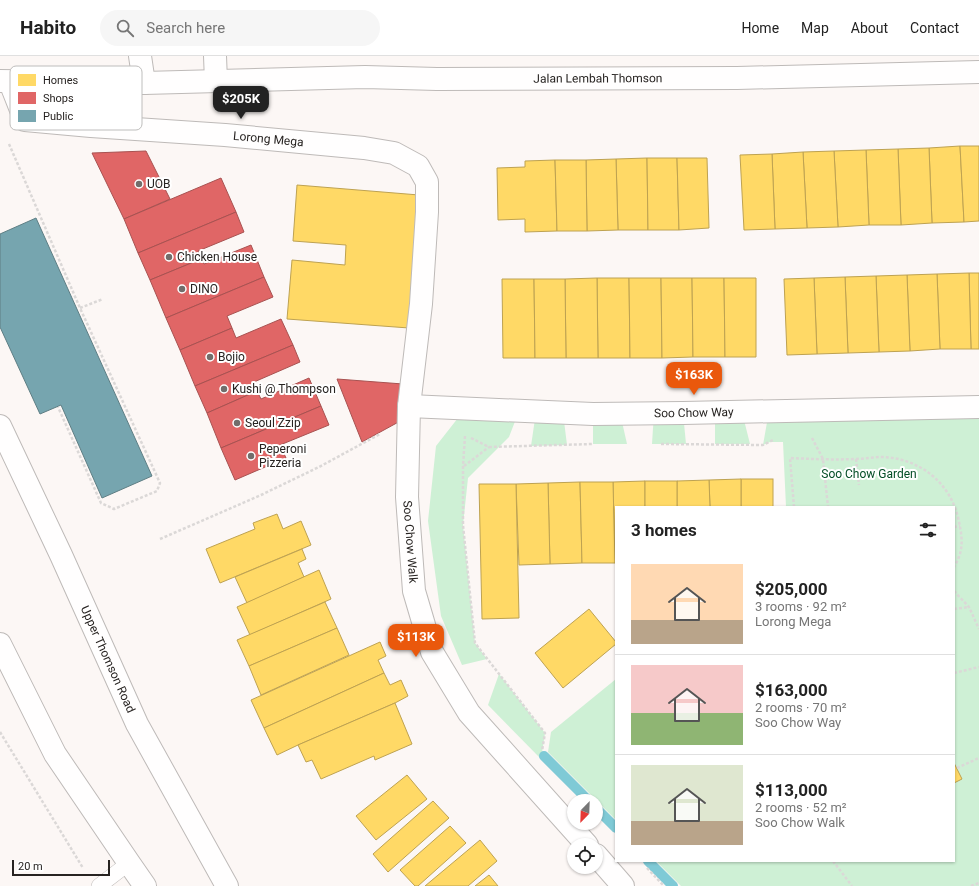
<!DOCTYPE html>
<html lang="en">
<head>
<meta charset="utf-8">
<style>
	body { margin:0; font-family:Roboto,sans-serif; background:#f6f6f6; color:#222; height:100vh; display:flex; flex-direction:column; font-size:15px; white-space:nowrap }
	* { box-sizing:border-box; margin:0 }
	p { font-size:13px; color:#767676 }
	.icon { flex:none; width:22px; height:22px; fill:none; stroke:currentColor; stroke-width:2; stroke-linecap:round; stroke-linejoin:round }
	.map { position:relative; flex:1; overflow:hidden }
	.side { position:absolute; left:615px; top:450px; width:340px; height:356px; display:flex; flex-direction:column; background:#fff; border-radius:0px; box-shadow:0 1px 3px #0004 }
	.side>* { flex:none }
	.needle { width:26px; rotate:203deg }
	.tools { position:absolute; left:567px; top:738px; display:grid; gap:8px }
	.tools a { display:grid; place-items:center; width:36px; height:36px; border-radius:50%; background:#fff; box-shadow:0 1px 3px #0004; font-size:20px }
	.scale { position:absolute; left:12px; bottom:10px; width:98px; box-sizing:border-box; padding-left:4px; border:2px solid #272321; border-top:0; font-size:11px; line-height:14px; white-space:nowrap; color:#272321; -webkit-text-stroke:3px #fff; paint-order:stroke }
	.price { position:absolute; translate:-50% -34px; padding:0 9px; border-radius:8px; background:#ea580c; color:#fff; font-size:13px; line-height:26px; filter:drop-shadow(0 1px 2px #0008) }
	.price::after { content:''; position:absolute; left:50%; top:24px; width:12px; height:9px; margin-left:-6px; background:inherit; clip-path:polygon(0 0,100% 0,50% 100%) }
	.price.current { background:#222; color:#fff }
	ul { padding:0; list-style:none }
	li { display:flex; align-items:center; gap:12px; height:100px; padding:0 16px }
	li+li { border-top:1px solid #e0e0e0 }
	li span { display:grid; place-items:center; flex:none; width:112px; height:80px; border-radius:0px; color:#555 }
	li>.icon { margin-inline-start:auto }
	span .icon { width:48px; height:48px; fill:#fffc; stroke-width:1 }
	li b { font-size:17px }
	h2 { display:flex; justify-content:space-between; align-items:center; height:48px; padding:0 16px; font-size:17px }
	header { display:flex; align-items:center; gap:24px; box-sizing:border-box; height:56px; padding:0 20px; background:#fff; border-bottom:1px solid #e0e0e0 }
	header strong { font-size:19px }
	nav { display:flex; gap:22px; margin-inline-start:auto; font-size:14px }
	.search { width:280px; height:36px; background:#f6f6f6; display:flex; align-items:center; gap:10px; box-sizing:border-box; padding:0 14px; border-radius:22px; color:#767676; font-size:15px }
	.map>svg:first-child { display:block }
	.green { fill:#cef0d5 }
	.homes { fill:#ffd966; stroke:#bea251 }
	.shops { fill:#e06666; stroke:#a85251 }
	.public { fill:#76a5af; stroke:#5e7e84 }
	.lines { fill:none; stroke-linecap:round; stroke-linejoin:round }
	.stream { stroke:#7fcad6; stroke-width:10 }
	.service-casing { stroke:#bebab8; stroke-width:16 }
	.minor-casing { stroke:#bebab8; stroke-width:24 }
	.primary-casing { stroke:#bebab8; stroke-width:24 }
	.path { stroke:#dbd8d7; stroke-width:2.5; stroke-dasharray:3 2; stroke-linecap:butt }
	.service { stroke:#fffefe; stroke-width:15 }
	.minor { stroke:#fffefe; stroke-width:22 }
	.primary { stroke:#fffefe; stroke-width:22 }
	.poi-dot { fill:#726d6b; stroke:#fff; stroke-width:1.5 }
	.labels { text-anchor:middle; dominant-baseline:central; stroke-width:4; stroke-linejoin:round; paint-order:stroke }
	.street-label { font-size:12px; fill:#272321; stroke:#fff }
	.poi-label { font-size:12px; fill:#272321; stroke:#fff; text-anchor:start }
	.park-label { font-size:12px; fill:#034d26; stroke:#fff }
	.key { fill:#fff; stroke:#bebdbc; stroke-width:1 }
	.key-label { font-size:11px; fill:#272321 }
</style>
</head>
<body>
<header>
<strong>Habito</strong>
<div class="search"><svg class="icon" aria-label="search" viewBox="0 0 24 24"><circle cx="10" cy="10" r="6"/><path d="M15 15l6 6"/></svg>Search here</div>
<nav><a>Home</a><a>Map</a><a>About</a><a>Contact</a></nav>
</header>
<div class="map">
<svg width="979" height="830" viewBox="0 0 979 830">
	<rect width="100%" height="100%" fill="#fcf7f5"/>
	<g class="green">
		<path d="M 979,350 L 979,830 L 681,830 L 656,805 L 954,805 L 954,451 L 786,451 L 783,386 L 770,386 L 763,389 L 769,355 Z"/>
		<path d="M 465,353 L 519,355 L 509,381 L 468,422 L 463,469 L 475,587 L 487,603 L 462,609 L 441,560 L 428,465 L 436,390 Z"/>
		<path d="M 536,356 L 563,357 L 567,389 L 531,390 Z"/>
		<path d="M 742,356 L 750,388 L 715,388 L 715,357 Z"/>
		<path d="M 620,357 L 627,388 L 593,388 L 593,358 Z"/>
		<path d="M 654,357 L 683,357 L 686,388 L 652,388 Z"/>
		<path d="M 499,618 L 545,677 L 541,703 L 488,649 Z"/>
		<path d="M 616,623 L 616,764 L 548,696 L 551,676 Z"/>
	</g>
	<g class="homes">
		<path d="M 960,90 L 964,166 L 932,167 L 929,92 Z"/>
		<path d="M 960,90 L 979,90 L 979,165 L 964,166 Z"/>
		<path d="M 929,92 L 932,167 L 901,169 L 898,93 Z"/>
		<path d="M 898,93 L 901,169 L 869,169 L 866,94 Z"/>
		<path d="M 866,94 L 869,169 L 838,171 L 834,95 Z"/>
		<path d="M 834,95 L 838,171 L 807,172 L 803,96 Z"/>
		<path d="M 803,96 L 807,172 L 775,173 L 772,98 Z"/>
		<path d="M 772,98 L 775,173 L 744,174 L 740,99 Z"/>
		<path d="M 647,102 L 648,174 L 618,174 L 616,103 Z"/>
		<path d="M 647,102 L 677,102 L 679,174 L 648,174 Z"/>
		<path d="M 677,102 L 707,102 L 709,172 L 679,174 Z"/>
		<path d="M 616,103 L 618,174 L 587,175 L 586,104 Z"/>
		<path d="M 555,104 L 557,175 L 525,176 L 525,163 L 498,164 L 497,112 L 525,111 L 525,105 Z"/>
		<path d="M 555,104 L 586,104 L 587,175 L 557,175 Z"/>
		<path d="M 297,129 L 419,139 L 409,272 L 287,263 L 292,204 L 345,209 L 346,189 L 293,185 Z"/>
		<path d="M 969,217 L 979,217 L 979,293 L 971,293 Z"/>
		<path d="M 969,217 L 971,293 L 940,293 L 937,218 Z"/>
		<path d="M 937,218 L 940,293 L 910,295 L 907,219 Z"/>
		<path d="M 907,219 L 910,295 L 879,296 L 876,220 Z"/>
		<path d="M 876,220 L 879,296 L 848,297 L 845,221 Z"/>
		<path d="M 845,221 L 848,297 L 817,298 L 814,222 Z"/>
		<path d="M 597,222 L 629,222 L 630,302 L 598,302 Z"/>
		<path d="M 597,222 L 598,302 L 566,302 L 565,223 Z"/>
		<path d="M 629,222 L 661,222 L 662,302 L 630,302 Z"/>
		<path d="M 661,222 L 692,222 L 693,301 L 662,302 Z"/>
		<path d="M 692,222 L 724,222 L 725,301 L 693,301 Z"/>
		<path d="M 724,222 L 756,222 L 756,301 L 725,301 Z"/>
		<path d="M 814,222 L 817,298 L 787,299 L 784,223 Z"/>
		<path d="M 502,223 L 534,223 L 535,302 L 503,302 Z"/>
		<path d="M 534,223 L 565,223 L 566,302 L 535,302 Z"/>
		<rect x="741" y="423" width="32" height="28"/>
		<path d="M 741,423 L 741,451 L 710,451 L 709,424 Z"/>
		<path d="M 709,424 L 710,451 L 677,451 L 677,425 Z"/>
		<path d="M 645,425 L 645,451 L 616,451 L 616,507 L 615,507 L 613,426 Z"/>
		<rect x="645" y="425" width="32" height="26"/>
		<path d="M 580,426 L 582,507 L 550,508 L 548,427 Z"/>
		<path d="M 580,426 L 613,426 L 615,507 L 582,507 Z"/>
		<path d="M 548,427 L 550,508 L 519,509 L 516,428 Z"/>
		<path d="M 479,428 L 516,428 L 519,562 L 482,563 Z"/>
		<path d="M 277,458 L 283,473 L 301,465 L 311,489 L 220,527 L 206,493 L 255,473 L 253,467 Z"/>
		<path d="M 302,493 L 306,503 L 298,507 L 304,521 L 247,547 L 235,521 Z"/>
		<path d="M 319,514 L 331,543 L 250,579 L 237,551 Z"/>
		<path d="M 325,546 L 337,572 L 249,610 L 237,584 Z"/>
		<path d="M 589,553 L 616,586 L 616,588 L 563,632 L 535,597 Z"/>
		<path d="M 337,572 L 349,599 L 261,639 L 249,610 Z"/>
		<path d="M 380,586 L 386,600 L 378,604 L 384,617 L 264,672 L 251,644 Z"/>
		<path d="M 384,617 L 390,629 L 401,624 L 408,640 L 395,647 L 298,689 L 277,699 L 264,672 Z"/>
		<path d="M 395,647 L 412,688 L 375,704 L 374,700 L 321,723 L 312,704 L 306,706 L 298,689 Z"/>
		<path d="M 954,707 L 962,723 L 954,727 Z"/>
		<path d="M 407,719 L 427,743 L 376,784 L 356,760 Z"/>
		<path d="M 433,745 L 449,762 L 388,816 L 373,798 Z"/>
		<path d="M 450,770 L 466,787 L 418,830 L 415,830 L 400,814 Z"/>
		<path d="M 480,784 L 497,805 L 468,830 L 425,830 Z"/>
		<path d="M 489,819 L 498,830 L 475,830 Z"/>
	</g>
	<g class="shops">
		<path d="M 146,95 L 170,143 L 124,163 L 92,97 Z"/>
		<path d="M 221,122 L 236,156 L 138,197 L 124,163 Z"/>
		<path d="M 236,156 L 244,176 L 198,195 L 201,203 L 150,224 L 138,197 Z"/>
		<path d="M 251,189 L 264,221 L 166,262 L 150,224 L 201,203 L 204,208 Z"/>
		<path d="M 264,221 L 273,241 L 227,260 L 232,272 L 180,294 L 166,262 Z"/>
		<path d="M 281,263 L 293,289 L 195,330 L 180,294 L 232,272 L 236,282 Z"/>
		<path d="M 293,289 L 300,306 L 254,326 L 257,335 L 207,357 L 195,330 Z"/>
		<path d="M 309,322 L 321,350 L 221,392 L 207,357 L 257,335 L 261,343 Z"/>
		<path d="M 337,323 L 403,328 L 404,363 L 362,386 Z"/>
		<path d="M 321,350 L 329,369 L 280,389 L 286,402 L 235,424 L 221,392 Z"/>
	</g>
	<path class="public" d="M 36,162 L 152,420 L 102,442 L 61,349 L 40,358 L 0,271 L 0,178 Z"/>
	<g class="lines">
		<g class="stream">
			<path d="M 544,700 L 589,745"/>
			<path d="M 596,752 L 616,772"/>
			<path d="M 648,805 L 673,830"/>
		</g>
		<g class="service-casing">
			<path id="service" d="M 99,830 L 129,807"/>
		</g>
		<g class="minor-casing">
			<g id="minor">
				<path d="M 140,0 L 144,27"/>
				<path d="M 215,0 L 216,25"/>
				<path id="s1" d="M 0,25 L 144,27 L 365,21 L 437,23 L 737,22 L 979,16"/>
				<path id="s2" d="M 10,26 L 25,64 L 91,70 L 225,79 L 364,92 L 394,97 L 418,110 L 427,126 L 427,156 L 421,248 L 409,350 L 407,441 L 414,535 L 432,596 L 469,657 L 587,789"/>
				<path id="s3" d="M 409,350 L 593,358 L 683,357 L 979,351"/>
				<path d="M 596,799 L 623,830"/>
			</g>
		</g>
		<g class="primary-casing">
			<g id="primary">
				<path id="s4" d="M 0,370 L 61,499 L 137,668 L 227,830"/>
				<path d="M 0,588 L 55,698 L 129,807 L 145,830"/>
			</g>
		</g>
		<g class="path">
			<path d="M 9,88 L 80,252 L 160,427 L 157,435 L 114,453 L 101,447 L 58,351"/>
			<path d="M 80,252 L 103,243"/>
			<path d="M 465,380 L 463,410 L 463,469 L 475,587 L 545,677 L 542,695"/>
			<path d="M 471,382 L 489,391 L 592,388"/>
			<path d="M 812,382 L 823,403 L 828,451"/>
			<path d="M 661,388 L 763,389 L 773,384"/>
			<path d="M 856,403 L 859,429"/>
			<path d="M 464,410 L 489,391"/>
			<path d="M 794,451 L 790,402 C 812,403 833,404 854,403 C 864,403 873,401 882,401 C 918,402 949,425 958,461 C 962,480 965,493 954,511"/>
			<path d="M 954,471 L 960,470"/>
			<path d="M 160,483 L 261,439 L 319,411 L 380,378"/>
			<path d="M 954,535 L 969,551 L 979,573"/>
			<path d="M 954,553 L 969,551"/>
			<path d="M 954,617 L 979,611"/>
			<path d="M 0,676 L 83,812"/>
			<path d="M 957,712 L 979,702"/>
			<path d="M 833,805 L 852,830"/>
			<path d="M 647,812 L 664,830"/>
			<path d="M 971,830 L 979,827"/>
		</g>
		<use href="#service" class="service"/>
		<use href="#minor" class="minor"/>
		<use href="#primary" class="primary"/>
	</g>
	<g class="poi-dot">
		<circle cx="139" cy="128" r="4"/>
		<circle cx="169" cy="201" r="4"/>
		<circle cx="182" cy="233" r="4"/>
		<circle cx="210" cy="301" r="4"/>
		<circle cx="224" cy="333" r="4"/>
		<circle cx="237" cy="367" r="4"/>
		<circle cx="251" cy="400" r="4"/>
	</g>
	<g class="labels">
		<g class="street-label">
			<text stroke="none"><textPath href="#s1" startOffset="598">Jalan Lembah Thomson</textPath></text>
			<text stroke="none"><textPath href="#s2" startOffset="285">Lorong Mega</textPath></text>
			<text stroke="none"><textPath href="#s3" startOffset="285">Soo Chow Way</textPath></text>
			<text stroke="none"><textPath href="#s2" startOffset="818">Soo Chow Walk</textPath></text>
			<text stroke="none"><textPath href="#s4" startOffset="257">Upper Thomson Road</textPath></text>
		</g>
		<g class="poi-label">
			<text x="147" y="128">UOB</text>
			<text x="177" y="201">Chicken House</text>
			<text x="190" y="233">DINO</text>
			<text x="218" y="301">Bojio</text>
			<text x="232" y="333">Kushi @ Thompson</text>
			<text x="245" y="367">Seoul Zzip</text>
			<text x="259" y="393">Peperoni<tspan x="259" dy="14">Pizzeria</tspan></text>
		</g>
		<g class="park-label">
			<text x="869" y="418">Soo Chow Garden</text>
		</g>
	</g>
	<rect x="10" y="10" width="132" height="64" rx="6" class="key"/>
	<rect x="18" y="18" width="18" height="12" fill="#ffd966"/>
	<rect x="18" y="36" width="18" height="12" fill="#e06666"/>
	<rect x="18" y="54" width="18" height="12" fill="#76a5af"/>
	<g class="key-label">
		<text x="43" y="28">Homes</text>
		<text x="43" y="46">Shops</text>
		<text x="43" y="64">Public</text>
	</g>
</svg>
<div class="tools">
<a><svg class="needle" viewBox="-14 -14 28 28"><path d="M0-13l5 13h-10z" fill="#e53935"/><path d="M0 13l5-13h-10z" fill="#767676"/></svg></a>
<a><svg class="icon" aria-label="locate" viewBox="0 0 24 24"><circle cx="12" cy="12" r="6"/><path d="M12 2v4M12 18v4M2 12h4M18 12h4"/></svg></a>
</div>
<div class="scale">20 m</div>
<b class="price current" style="left:241px;top:64px">$205K</b>
<b class="price" style="left:694px;top:340px">$163K</b>
<b class="price" style="left:416px;top:602px">$113K</b>
<section class="side">
<h2>3 homes<svg class="icon" aria-label="filters" viewBox="0 0 24 24"><path d="M4 7h16M4 17h16"/><circle cx="9" cy="7" r="2"/><circle cx="15" cy="17" r="2"/></svg></h2>
<ul>
<li><span style="background:linear-gradient(#ffd9b3 70%,#b9a48a 0)"><svg class="icon" aria-label="home" viewBox="0 0 24 24"><path d="M3 11l9-7 9 7M6 9v11h12V9"/></svg></span><div><b>$205,000</b><p>3 rooms · 92 m²</p><p>Lorong Mega</p></div></li>
<li><span style="background:linear-gradient(#f6c9c9 60%,#8fb573 0)"><svg class="icon" aria-label="home" viewBox="0 0 24 24"><path d="M3 11l9-7 9 7M6 9v11h12V9"/></svg></span><div><b>$163,000</b><p>2 rooms · 70 m²</p><p>Soo Chow Way</p></div></li>
<li><span style="background:linear-gradient(#dfe7d0 70%,#b9a48a 0)"><svg class="icon" aria-label="home" viewBox="0 0 24 24"><path d="M3 11l9-7 9 7M6 9v11h12V9"/></svg></span><div><b>$113,000</b><p>2 rooms · 52 m²</p><p>Soo Chow Walk</p></div></li>
</ul>
</section>
</div>
</body>
</html>
